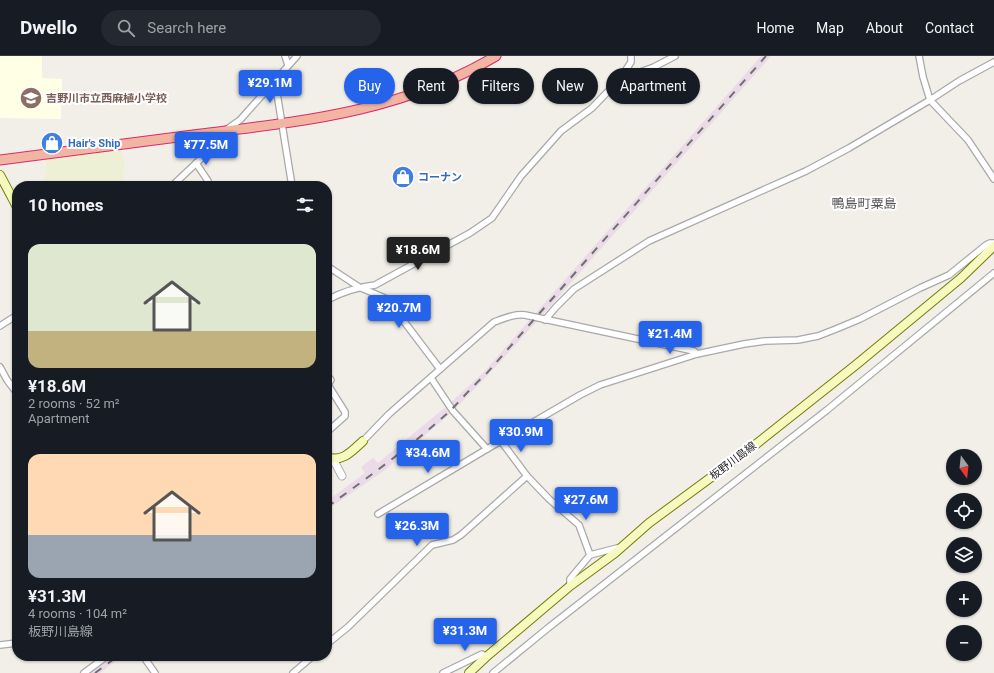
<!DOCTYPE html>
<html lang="en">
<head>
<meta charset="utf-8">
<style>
	body { margin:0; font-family:Roboto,"Noto Sans JP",sans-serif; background:#242831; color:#f1f3f6; height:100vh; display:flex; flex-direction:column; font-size:15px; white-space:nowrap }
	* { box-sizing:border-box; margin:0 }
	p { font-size:13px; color:#9ea1a6 }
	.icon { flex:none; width:22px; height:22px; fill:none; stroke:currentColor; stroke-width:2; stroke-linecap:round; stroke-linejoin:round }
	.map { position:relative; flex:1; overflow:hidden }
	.details { position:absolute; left:12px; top:125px; width:320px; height:480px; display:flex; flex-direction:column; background:#171b24; border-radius:16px; box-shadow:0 1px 3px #0004 }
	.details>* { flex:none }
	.banner { position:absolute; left:344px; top:12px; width:380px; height:36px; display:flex; gap:8px }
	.needle { width:26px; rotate:165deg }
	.tools { position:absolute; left:946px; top:393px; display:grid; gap:8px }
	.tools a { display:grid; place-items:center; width:36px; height:36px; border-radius:50%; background:#171b24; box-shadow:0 1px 3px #0004; font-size:20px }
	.price { position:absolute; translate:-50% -34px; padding:0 9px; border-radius:4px; background:#2563eb; color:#fff; font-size:13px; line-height:26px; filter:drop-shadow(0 1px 2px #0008) }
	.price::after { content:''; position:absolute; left:50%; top:24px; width:12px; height:9px; margin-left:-6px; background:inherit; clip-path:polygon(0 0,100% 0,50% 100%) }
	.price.selected { background:#222; color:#fff }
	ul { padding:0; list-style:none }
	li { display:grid; align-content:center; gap:8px; height:212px; padding:0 16px }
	li span { display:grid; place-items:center; height:124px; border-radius:12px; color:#555 }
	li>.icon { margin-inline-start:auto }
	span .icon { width:72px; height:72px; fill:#fffc; stroke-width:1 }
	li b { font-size:17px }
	h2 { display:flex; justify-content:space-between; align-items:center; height:48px; padding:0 16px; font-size:17px }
	.chip { padding:0 14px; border-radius:18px; background:#171b24; box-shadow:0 1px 3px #0004; font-size:14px; line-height:36px }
	.chip.selected { background:#2563eb; color:#fff }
	header { display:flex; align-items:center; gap:24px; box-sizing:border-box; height:56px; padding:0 20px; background:#171b24; border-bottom:1px solid #363941 }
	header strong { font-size:19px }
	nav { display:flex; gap:22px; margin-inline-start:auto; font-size:14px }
	.search { width:280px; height:36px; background:#242831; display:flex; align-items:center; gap:10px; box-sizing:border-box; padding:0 14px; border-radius:22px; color:#9ea1a6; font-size:15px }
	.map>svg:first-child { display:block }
	.industrial { fill:#ebdbe8 }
	.education { fill:#ffffe5 }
	.farmland { fill:#eef0d5 }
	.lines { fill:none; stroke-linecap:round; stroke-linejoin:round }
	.minor-casing { stroke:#a9a9a9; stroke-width:8 }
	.tertiary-casing { stroke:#a9a9a9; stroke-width:9 }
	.secondary-casing { stroke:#707d05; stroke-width:10 }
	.trunk-casing { stroke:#dc2a67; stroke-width:11 }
	.minor { stroke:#fff; stroke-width:5.5 }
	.tertiary { stroke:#fff; stroke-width:7 }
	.secondary { stroke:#f7fabf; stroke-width:8 }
	.trunk { stroke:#f2b4a3; stroke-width:9 }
	.rail { stroke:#707070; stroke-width:2; stroke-dasharray:8 8; stroke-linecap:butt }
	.labels { text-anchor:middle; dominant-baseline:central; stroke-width:4; stroke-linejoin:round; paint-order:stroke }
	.education-label { font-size:11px; font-weight:bold; fill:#785e54; stroke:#fff; text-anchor:start }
	.shop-label { font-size:11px; font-weight:bold; fill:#366cbe; stroke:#fff; text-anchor:start }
	.street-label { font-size:11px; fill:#222; stroke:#fff }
	.quarter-label { font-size:13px; fill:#555; stroke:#fff }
</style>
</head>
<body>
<header>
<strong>Dwello</strong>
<div class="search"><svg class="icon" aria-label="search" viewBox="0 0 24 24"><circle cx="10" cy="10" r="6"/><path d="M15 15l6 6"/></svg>Search here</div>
<nav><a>Home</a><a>Map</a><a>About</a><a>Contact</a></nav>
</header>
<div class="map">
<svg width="994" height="617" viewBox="0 0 994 617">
	<rect width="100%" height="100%" fill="#f2efe9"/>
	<g class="industrial">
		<path d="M 761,0 L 771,0 L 540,262 L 488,319 L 453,355 L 385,414 L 327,454 L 327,445 L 365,417 L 361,411 L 373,402 L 378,407 L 448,349 L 484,316 Z"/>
		<path d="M 114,600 L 123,600 L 100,617 L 90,617 Z"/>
	</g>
	<path class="education" d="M 0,0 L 42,0 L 42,22 L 62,23 L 61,63 L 0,62 Z"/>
	<path class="farmland" d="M 120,93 L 124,103 L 123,130 L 44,130 L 47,102 Z"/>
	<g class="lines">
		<g class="minor-casing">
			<g id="minor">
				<path d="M 285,0 L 288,9"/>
				<path d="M 919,0 L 923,21 L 930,44 L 959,25 L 994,6"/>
				<path d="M 621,23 L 654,11 L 675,0"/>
				<path d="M 275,25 L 292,130"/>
				<path d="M 196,107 L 208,125 L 208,130"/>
				<path d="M 172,130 L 208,96 L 223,76 L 240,64 L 297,0"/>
				<path d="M 327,210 L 359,231 L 387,243 L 440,313"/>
				<path d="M 327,244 C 342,236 358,231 375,229 L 470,177 L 492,162 L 521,120 L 561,75 L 592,52 L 620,23 L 631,6 L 631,0"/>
				<path d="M 545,264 L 556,251 L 574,233 L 649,185 L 806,115 L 849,92 L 930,44 L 968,84 L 994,123"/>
				<path d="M 0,270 L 17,259"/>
				<path d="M 0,311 L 7,324 L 17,337"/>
				<path d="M 327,319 L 331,324 L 327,330"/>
				<path d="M 431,322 L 453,355 L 487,393"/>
				<path d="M 327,376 L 345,360 L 345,356 L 328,329"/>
				<path d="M 363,385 L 389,358 L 494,266 C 505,262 514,258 525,259 L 694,295 L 697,298 L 744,288 L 765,285 L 798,284 L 818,280 L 836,273 L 860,263 L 920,232 L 949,219 L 986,189 L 990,187 L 994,187"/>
				<path d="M 501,385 L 527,420 L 549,443 L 579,469 L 590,499 L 570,523 L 570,530"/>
				<path d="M 378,458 L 487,393 L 580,339 L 600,329 L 697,298"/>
				<path d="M 590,499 L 621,491"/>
				<path d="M 327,588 L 348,571 L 432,489 L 453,484 L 461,479 L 527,420"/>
				<path d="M 0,589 L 17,587"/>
				<path d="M 143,600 L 155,617"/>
				<path d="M 84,617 L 107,600"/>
				<path d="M 293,617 L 313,600"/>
				<path d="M 443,617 L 482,598 L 486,601"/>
				<path d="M 493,617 L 548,572 L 827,354 L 994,217"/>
			</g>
		</g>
		<g class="tertiary-casing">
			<path id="tertiary" d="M 333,403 L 342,420"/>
		</g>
		<g class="secondary-casing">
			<g id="secondary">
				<path d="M 0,119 L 17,151"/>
				<path d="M 327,401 C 342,407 352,395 363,385"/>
				<path d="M 469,617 L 486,601 L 570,530 L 615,497 L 649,467 L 755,389 L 857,308 L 961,222 L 994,190"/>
			</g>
		</g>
		<g class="trunk-casing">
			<path id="trunk" d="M 0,104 C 67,95 134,87 201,78 C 305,65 404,55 496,0"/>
		</g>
		<use href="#minor" class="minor"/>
		<use href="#tertiary" class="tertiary"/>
		<use href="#secondary" class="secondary"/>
		<use href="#trunk" class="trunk"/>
		<g class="rail">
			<path d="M 327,451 C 370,420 413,389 452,353 C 463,341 474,329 486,318 L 766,0"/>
			<path d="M 95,617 L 118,600"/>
		</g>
	</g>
	<defs>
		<g id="school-disc" transform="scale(1.15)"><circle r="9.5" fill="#8d6e63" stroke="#fff"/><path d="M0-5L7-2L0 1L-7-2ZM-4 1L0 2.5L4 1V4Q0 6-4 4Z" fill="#fff"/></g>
		<g id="shop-disc" transform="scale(1.15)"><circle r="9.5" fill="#3f7fe0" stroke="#fff"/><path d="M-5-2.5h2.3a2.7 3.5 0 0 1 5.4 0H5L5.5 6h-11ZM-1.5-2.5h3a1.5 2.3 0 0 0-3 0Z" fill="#fff"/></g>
	</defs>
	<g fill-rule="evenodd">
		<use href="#school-disc" x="31" y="42"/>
		<use href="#shop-disc" x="52" y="87"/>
		<use href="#shop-disc" x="403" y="121"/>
	</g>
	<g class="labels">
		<g class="education-label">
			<text x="46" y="42">吉野川市立西麻植小学校</text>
		</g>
		<g class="shop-label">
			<text x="68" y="87">Hair's Ship</text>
			<text x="418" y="121">コーナン</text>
		</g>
		<g class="street-label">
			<text transform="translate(733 405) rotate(-37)">板野川島線</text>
		</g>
		<g class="quarter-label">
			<text x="864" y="147">鴨島町粟島</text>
		</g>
	</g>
</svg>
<div class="tools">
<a><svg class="needle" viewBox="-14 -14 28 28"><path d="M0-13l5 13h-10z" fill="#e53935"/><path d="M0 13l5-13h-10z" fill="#9ea1a6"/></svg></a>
<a><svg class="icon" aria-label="locate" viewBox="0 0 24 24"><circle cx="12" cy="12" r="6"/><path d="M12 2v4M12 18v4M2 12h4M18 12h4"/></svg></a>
<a><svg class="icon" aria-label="layers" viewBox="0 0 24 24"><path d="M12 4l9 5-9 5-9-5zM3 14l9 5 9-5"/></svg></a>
<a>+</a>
<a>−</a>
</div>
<b class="price" style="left:270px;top:48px">¥29.1M</b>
<b class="price" style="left:206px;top:110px">¥77.5M</b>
<b class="price selected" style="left:418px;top:215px">¥18.6M</b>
<b class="price" style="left:399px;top:273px">¥20.7M</b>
<b class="price" style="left:670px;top:299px">¥21.4M</b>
<b class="price" style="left:521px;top:397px">¥30.9M</b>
<b class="price" style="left:428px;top:418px">¥34.6M</b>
<b class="price" style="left:586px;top:465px">¥27.6M</b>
<b class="price" style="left:417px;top:491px">¥26.3M</b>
<b class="price" style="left:465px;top:596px">¥31.3M</b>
<div class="banner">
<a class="chip selected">Buy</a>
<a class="chip">Rent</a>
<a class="chip">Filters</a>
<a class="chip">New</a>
<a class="chip">Apartment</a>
</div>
<section class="details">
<h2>10 homes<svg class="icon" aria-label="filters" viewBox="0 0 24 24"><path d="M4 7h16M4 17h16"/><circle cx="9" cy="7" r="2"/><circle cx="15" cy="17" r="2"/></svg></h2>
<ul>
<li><span style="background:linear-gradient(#dfe7d0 70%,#c2b280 0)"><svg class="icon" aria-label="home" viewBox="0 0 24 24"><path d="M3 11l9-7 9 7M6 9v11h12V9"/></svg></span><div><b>¥18.6M</b><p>2 rooms · 52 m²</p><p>Apartment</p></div></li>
<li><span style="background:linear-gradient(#ffd9b3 65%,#9aa5b1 0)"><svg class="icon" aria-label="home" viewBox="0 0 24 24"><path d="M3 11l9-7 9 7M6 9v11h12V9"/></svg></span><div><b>¥31.3M</b><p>4 rooms · 104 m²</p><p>板野川島線</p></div></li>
</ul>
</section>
</div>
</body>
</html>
